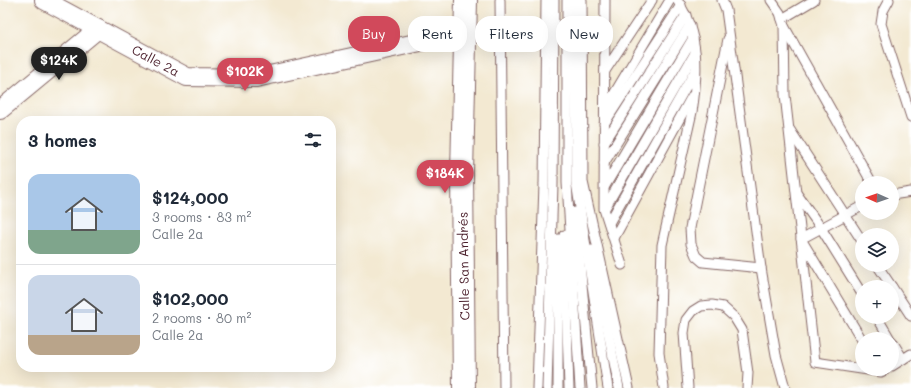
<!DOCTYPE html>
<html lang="en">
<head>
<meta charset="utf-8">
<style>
	body { margin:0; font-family:Mali,sans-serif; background:#f2f2f3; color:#1f2937; height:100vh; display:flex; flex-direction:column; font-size:15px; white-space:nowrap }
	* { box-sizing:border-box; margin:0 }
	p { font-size:13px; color:#747a83 }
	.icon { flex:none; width:22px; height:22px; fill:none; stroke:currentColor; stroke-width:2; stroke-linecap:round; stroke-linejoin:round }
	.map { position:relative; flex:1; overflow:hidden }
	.side { position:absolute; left:16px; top:116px; width:320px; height:256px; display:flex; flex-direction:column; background:#fff; border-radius:16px; box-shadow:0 4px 16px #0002 }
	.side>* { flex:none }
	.guide { position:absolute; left:348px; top:16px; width:380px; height:36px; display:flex; gap:8px }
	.needle { width:26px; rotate:272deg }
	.controls { position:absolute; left:855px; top:176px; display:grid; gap:8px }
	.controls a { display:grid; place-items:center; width:44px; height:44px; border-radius:50%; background:#fff; box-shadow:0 4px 16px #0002; font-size:20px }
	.price { position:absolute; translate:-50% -34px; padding:0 9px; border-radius:14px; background:#d1495b; color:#fff; font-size:13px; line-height:26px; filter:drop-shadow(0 1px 2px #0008) }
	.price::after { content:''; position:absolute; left:50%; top:24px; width:12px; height:9px; margin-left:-6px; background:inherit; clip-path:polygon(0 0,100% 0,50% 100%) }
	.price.selected { background:#222; color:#fff }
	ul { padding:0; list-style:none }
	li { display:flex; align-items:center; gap:12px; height:100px; padding:0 12px }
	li+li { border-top:1px solid #e0e1e3 }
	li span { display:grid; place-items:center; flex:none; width:112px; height:80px; border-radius:12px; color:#555 }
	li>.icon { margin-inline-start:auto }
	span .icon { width:48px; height:48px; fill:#fffc; stroke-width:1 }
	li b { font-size:17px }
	h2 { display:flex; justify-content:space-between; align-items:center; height:48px; padding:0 12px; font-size:17px }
	.tag { padding:0 14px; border-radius:16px; background:#fff; box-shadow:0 4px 16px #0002; font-size:14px; line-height:36px }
	.tag.selected { background:#d1495b; color:#fff }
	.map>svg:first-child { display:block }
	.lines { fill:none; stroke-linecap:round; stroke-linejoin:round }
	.service-casing { stroke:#856665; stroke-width:11 }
	.minor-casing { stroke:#856665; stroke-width:20 }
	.tertiary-casing { stroke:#856665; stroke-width:24 }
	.service { stroke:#fff; stroke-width:9 }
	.minor { stroke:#fff; stroke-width:18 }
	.tertiary { stroke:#fff; stroke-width:22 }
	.labels { text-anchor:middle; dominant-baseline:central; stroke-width:3; stroke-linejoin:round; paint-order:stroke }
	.street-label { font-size:13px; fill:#4a1f2b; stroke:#fff }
</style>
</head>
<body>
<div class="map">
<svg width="911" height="388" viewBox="0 0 911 388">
	<rect width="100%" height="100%" fill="#fff"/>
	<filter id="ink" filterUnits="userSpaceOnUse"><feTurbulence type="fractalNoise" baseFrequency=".025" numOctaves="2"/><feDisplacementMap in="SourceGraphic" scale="8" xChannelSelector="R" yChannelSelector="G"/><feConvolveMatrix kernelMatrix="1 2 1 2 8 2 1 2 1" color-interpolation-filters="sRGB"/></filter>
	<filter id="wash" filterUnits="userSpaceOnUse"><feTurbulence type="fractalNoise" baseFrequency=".012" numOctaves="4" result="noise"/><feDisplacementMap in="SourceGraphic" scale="16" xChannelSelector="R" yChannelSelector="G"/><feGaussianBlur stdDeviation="0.9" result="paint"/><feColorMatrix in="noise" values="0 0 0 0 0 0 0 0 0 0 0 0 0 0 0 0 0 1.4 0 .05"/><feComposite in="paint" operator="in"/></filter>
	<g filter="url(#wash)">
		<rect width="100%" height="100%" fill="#f3e9d2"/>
	</g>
	<g filter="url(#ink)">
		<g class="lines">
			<g class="service-casing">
				<g id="service">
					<path d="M 500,0 L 504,388"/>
					<path d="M 567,0 L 567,183 L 580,388"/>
					<path d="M 575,0 L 576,182 L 608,388"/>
					<path d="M 582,0 L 583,182 L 629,388"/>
					<path d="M 605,0 L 604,209 L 622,265"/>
					<path d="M 722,0 L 726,10 L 729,32 L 761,268 L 776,355 L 785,388"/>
					<path d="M 771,0 L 780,13 L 784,26 L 872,183"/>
					<path d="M 889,0 L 883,11 L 881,24 L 911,117"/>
					<path d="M 782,19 L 814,0"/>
					<path d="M 784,26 L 785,95 L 815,362 L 881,372 L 887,369"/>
					<path d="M 728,39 L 690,228 L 691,244 L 696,256 L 703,262 L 761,268"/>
					<path d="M 605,71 L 652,0"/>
					<path d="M 605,109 L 670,0"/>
					<path d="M 604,124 L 681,5"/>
					<path d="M 790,130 L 862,241"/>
					<path d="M 604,143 L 686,15"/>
					<path d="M 604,163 L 690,25"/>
					<path d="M 605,186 L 693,38"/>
					<path d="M 797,194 L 821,228 L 862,294"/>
					<path d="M 892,195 L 911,192"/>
					<path d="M 862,206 L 801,239 L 862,340"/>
					<path d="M 605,208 L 695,53"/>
					<path d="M 575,212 L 592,388"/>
					<path d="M 609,223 L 695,71"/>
					<path d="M 564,235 L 569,388"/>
					<path d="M 614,238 L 692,96"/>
					<path d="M 592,250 L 619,388"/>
					<path d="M 877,265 L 892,287"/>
					<path d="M 892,287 L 911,316"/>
					<path d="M 877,317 L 890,339"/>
					<path d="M 892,341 L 903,359"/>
					<path d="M 892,366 L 911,354"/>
					<path d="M 537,388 L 544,184 L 546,0"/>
					<path d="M 547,388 L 553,184 L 554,0"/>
					<path d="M 558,388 L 558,239"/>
					<path d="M 664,388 L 659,353 L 662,245 L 692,112 C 698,74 700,34 677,0"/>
					<path d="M 688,388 L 684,333 L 686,320 L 693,311 L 701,306 L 712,305 L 723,307 L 734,317 L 742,330 L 748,373 L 747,388"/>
				</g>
			</g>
			<g class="minor-casing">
				<g id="minor">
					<path d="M 44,0 L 187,77 L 256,78 L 466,32"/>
					<path d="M 0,110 L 98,29"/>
				</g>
			</g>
			<g class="tertiary-casing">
				<path id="tertiary" d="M 464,388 L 462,173 L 466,0"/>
			</g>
			<use href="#service" class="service"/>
			<use href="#minor" class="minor"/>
			<use href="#tertiary" class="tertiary"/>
		</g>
	</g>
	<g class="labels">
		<g class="street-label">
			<text transform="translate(156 60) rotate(28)">Calle 2a</text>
			<text transform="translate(463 266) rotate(-91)">Calle San Andrés</text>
		</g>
	</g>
</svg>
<div class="controls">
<a><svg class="needle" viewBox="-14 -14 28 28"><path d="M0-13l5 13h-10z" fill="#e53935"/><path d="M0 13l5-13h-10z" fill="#747a83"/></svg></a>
<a><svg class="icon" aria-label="layers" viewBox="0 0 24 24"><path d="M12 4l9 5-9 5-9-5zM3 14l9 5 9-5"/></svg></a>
<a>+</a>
<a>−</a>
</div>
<b class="price selected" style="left:59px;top:81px">$124K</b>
<b class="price" style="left:245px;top:92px">$102K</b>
<b class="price" style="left:445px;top:194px">$184K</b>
<div class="guide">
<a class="tag selected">Buy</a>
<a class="tag">Rent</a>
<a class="tag">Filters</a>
<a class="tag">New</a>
</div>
<section class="side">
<h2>3 homes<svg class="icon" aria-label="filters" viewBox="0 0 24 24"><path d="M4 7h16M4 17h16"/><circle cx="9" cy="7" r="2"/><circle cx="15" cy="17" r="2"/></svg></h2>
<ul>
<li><span style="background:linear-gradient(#a9c7e8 70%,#7fa58c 0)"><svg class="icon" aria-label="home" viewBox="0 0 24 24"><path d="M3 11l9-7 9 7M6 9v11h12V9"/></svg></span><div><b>$124,000</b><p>3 rooms · 83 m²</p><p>Calle 2a</p></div></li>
<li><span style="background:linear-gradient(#c9d6e8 75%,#b9a48a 0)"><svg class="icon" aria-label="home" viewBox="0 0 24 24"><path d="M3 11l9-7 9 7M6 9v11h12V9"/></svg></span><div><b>$102,000</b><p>2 rooms · 80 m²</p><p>Calle 2a</p></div></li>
</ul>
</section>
</div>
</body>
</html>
